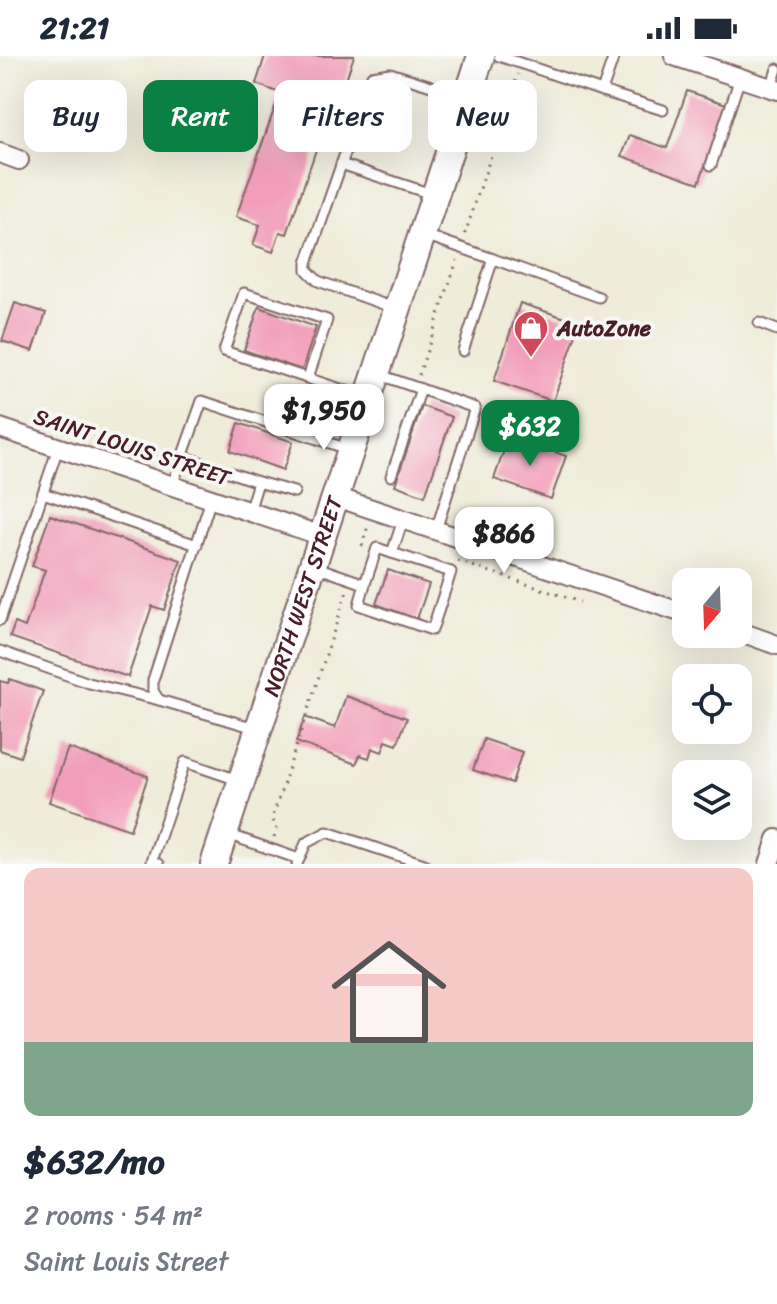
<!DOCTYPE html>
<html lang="en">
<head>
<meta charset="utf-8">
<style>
	body { margin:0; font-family:Sriracha,sans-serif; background:#f2f2f3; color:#1f2937; height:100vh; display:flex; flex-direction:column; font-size:30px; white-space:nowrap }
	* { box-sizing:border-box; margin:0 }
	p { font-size:26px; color:#747a83 }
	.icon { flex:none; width:44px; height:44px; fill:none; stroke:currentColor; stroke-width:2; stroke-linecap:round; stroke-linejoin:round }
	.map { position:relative; height:808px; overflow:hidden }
	.sheet { display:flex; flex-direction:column; background:#fff; flex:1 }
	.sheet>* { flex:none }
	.top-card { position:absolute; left:24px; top:24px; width:730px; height:72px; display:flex; gap:16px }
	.needle { width:52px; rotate:199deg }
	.buttons { position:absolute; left:672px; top:512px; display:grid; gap:16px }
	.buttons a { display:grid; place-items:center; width:80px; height:80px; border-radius:16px; background:#fff; box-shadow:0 8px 32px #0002; font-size:40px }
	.price { position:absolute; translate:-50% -68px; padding:0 18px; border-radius:16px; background:#fff; color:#222; font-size:26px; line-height:52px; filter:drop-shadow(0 2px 4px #0008) }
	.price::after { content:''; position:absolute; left:50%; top:48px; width:24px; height:18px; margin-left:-12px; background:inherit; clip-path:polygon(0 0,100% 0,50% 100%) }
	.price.selected { background:#0b8043; color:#fff }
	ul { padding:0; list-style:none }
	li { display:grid; align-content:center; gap:16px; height:424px; padding:0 24px }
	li+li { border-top:2px solid #e0e1e3 }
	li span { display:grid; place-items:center; height:248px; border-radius:16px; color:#555 }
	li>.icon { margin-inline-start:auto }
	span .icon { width:144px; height:144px; fill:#fffc; stroke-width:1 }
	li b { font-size:34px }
	.tag { padding:0 28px; border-radius:16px; background:#fff; box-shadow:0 8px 32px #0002; font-size:28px; line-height:72px }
	.tag.selected { background:#0b8043; color:#fff }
	.status { display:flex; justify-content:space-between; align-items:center; height:56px; padding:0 40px; background:#fff; direction:ltr }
	.status svg { height:22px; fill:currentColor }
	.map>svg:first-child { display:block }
	.building { fill:#f29eba }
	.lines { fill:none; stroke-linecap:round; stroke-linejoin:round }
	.service-casing { stroke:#846768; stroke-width:13 }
	.minor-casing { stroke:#846768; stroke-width:22 }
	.secondary-casing { stroke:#846768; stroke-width:30 }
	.path { stroke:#846768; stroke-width:3; stroke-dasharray:2 6; stroke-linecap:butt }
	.service { stroke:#fff; stroke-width:9 }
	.minor { stroke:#fff; stroke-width:18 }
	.secondary { stroke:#fff; stroke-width:26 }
	.labels { text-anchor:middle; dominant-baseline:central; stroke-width:8; stroke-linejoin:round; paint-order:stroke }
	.poi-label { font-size:22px; font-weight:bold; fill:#4a1f2b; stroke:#f6f6f2; text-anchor:start }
	.street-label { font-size:22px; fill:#4a1f2b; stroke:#f6f6f2 }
</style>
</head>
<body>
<div class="status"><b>21:21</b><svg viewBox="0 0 49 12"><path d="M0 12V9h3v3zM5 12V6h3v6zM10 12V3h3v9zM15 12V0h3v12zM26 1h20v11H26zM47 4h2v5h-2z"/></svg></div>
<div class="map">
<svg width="777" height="808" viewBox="0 0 777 808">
	<rect width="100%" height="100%" fill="#f6f6f2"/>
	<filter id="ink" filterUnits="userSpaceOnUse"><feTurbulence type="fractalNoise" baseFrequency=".0125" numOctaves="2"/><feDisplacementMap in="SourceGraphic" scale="16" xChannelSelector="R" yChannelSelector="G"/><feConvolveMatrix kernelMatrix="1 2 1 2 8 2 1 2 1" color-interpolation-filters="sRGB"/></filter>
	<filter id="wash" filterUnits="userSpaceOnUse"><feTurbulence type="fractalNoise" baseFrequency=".006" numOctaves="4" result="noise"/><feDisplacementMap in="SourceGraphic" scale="32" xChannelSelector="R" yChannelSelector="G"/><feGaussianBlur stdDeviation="1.8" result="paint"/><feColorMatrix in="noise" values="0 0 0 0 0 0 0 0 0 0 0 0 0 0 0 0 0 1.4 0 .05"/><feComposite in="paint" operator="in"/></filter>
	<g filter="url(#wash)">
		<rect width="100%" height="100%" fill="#efecd9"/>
		<g id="blocks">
			<g class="building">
				<path d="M 265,0 L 354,0 L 334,58 L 329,56 L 287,178 L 280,176 L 273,196 L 253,189 L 260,169 L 236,161 L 280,37 L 256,28 Z"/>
				<path d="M 687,35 L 726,48 L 699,127 L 622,100 L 630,79 L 667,92 Z"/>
				<path d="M 15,247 L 46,257 L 33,295 L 2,285 Z"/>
				<path d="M 520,247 L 580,267 L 553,345 L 494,325 Z"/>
				<path d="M 259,251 L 316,271 L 302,314 L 244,294 Z"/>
				<path d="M 422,350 L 452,361 L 425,440 L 395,429 Z"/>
				<path d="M 239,367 L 293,386 L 283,414 L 230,395 Z"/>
				<path d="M 509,380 L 566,400 L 551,443 L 494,423 Z"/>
				<path d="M 50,459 L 181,504 L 164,554 L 152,550 L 128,621 L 10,581 L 15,567 L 25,571 L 45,514 L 32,510 Z"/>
				<path d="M 388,514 L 429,528 L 417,563 L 376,548 Z"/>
				<path d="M 10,623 L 43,635 L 20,701 L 0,694 L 0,625 L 8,627 Z"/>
				<path d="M 346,640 L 407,662 L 397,689 L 386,685 L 382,696 L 372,692 L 369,702 L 360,699 L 356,708 L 296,686 L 305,661 L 335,672 Z"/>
				<path d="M 484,683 L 522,696 L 512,727 L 473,714 Z"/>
				<path d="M 68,692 L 148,720 L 130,774 L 49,746 Z"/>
			</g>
		</g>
	</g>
	<g filter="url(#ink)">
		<use href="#blocks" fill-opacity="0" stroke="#846768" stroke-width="2"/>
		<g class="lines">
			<g class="service-casing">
				<g id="service">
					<path d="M 499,0 L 602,35 L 614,0"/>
					<path d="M 771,32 L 777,13"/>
					<path d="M 602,35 L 663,54"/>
					<path d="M 341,108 L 431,138"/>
					<path d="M 711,109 L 740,22"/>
					<path d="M 425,179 L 493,203 L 463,295"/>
					<path d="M 493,203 L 599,241"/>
					<path d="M 394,252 L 318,225 L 307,214 L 307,207 L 372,20 L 390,17 L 463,40"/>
					<path d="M 759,267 L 777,274"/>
					<path d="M 380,319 L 475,352 L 436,474"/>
					<path d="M 308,322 L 327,264 L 244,237 L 224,295 L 365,341"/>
					<path d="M 182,400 L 258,426 L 249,456"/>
					<path d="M 391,420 L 421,333"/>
					<path d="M 258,426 L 294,436"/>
					<path d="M 172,430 L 202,345 L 348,393"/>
					<path d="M 43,437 L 197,489"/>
					<path d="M 211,443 L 153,624 L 153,635 L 159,644 L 255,672"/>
					<path d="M 316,511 L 365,528 L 359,549 L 432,574 L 451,516 L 392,497 L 403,464"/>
					<path d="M 365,528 L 377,492 L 392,497"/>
					<path d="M 0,564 L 58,392"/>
					<path d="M 0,595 L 89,627 L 159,644"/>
					<path d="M 227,778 L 299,803"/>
					<path d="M 159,808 L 152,805 L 185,706 L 238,724"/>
					<path d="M 297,808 L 306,787 L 327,776 L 424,808"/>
				</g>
			</g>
			<g class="minor-casing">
				<g id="minor">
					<path d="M 674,0 L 777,34"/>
					<path d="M 0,97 L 19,104"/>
					<path d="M 0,372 L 322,480"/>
					<path d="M 336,441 L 686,558"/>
					<path d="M 738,575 L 777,589"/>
					<path d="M 769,808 L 777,783"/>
				</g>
			</g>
			<g class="secondary-casing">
				<g id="secondary">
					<path id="s1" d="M 214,808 L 481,0"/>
				</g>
			</g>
			<g class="path">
				<path d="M 465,178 L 518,18"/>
				<path d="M 419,319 L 457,204"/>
				<path d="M 362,490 L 368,470"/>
				<path d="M 458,505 L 580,546"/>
				<path d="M 274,781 L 277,771 L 272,763 L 347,535"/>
			</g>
			<use href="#service" class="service"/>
			<use href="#minor" class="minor"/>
			<use href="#secondary" class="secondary"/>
		</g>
	</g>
	<defs>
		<g id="shop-pin" transform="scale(1.8)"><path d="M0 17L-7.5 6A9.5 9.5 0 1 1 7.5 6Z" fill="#d1495b" stroke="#f6f6f2"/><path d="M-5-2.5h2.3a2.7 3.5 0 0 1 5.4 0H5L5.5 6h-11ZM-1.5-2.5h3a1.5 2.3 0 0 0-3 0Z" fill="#fff"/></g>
	</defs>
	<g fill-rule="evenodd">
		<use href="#shop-pin" x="531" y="272"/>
	</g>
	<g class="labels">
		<g class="poi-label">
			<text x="557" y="272">AutoZone</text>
		</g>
		<g class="street-label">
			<text transform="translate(132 391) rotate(18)">SAINT LOUIS STREET</text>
			<text stroke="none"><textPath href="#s1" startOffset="282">NORTH WEST STREET</textPath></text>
		</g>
	</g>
</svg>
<div class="buttons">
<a><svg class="needle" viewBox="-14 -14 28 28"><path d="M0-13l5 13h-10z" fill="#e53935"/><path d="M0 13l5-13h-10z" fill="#747a83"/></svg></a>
<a><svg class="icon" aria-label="locate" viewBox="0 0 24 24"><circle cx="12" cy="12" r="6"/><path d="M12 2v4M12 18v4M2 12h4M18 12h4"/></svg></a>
<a><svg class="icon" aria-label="layers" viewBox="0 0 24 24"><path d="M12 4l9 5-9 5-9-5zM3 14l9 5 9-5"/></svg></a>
</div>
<b class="price" style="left:324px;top:396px">$1,950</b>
<b class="price selected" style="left:530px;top:412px">$632</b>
<b class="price" style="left:504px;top:519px">$866</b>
<div class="top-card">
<a class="tag">Buy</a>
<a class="tag selected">Rent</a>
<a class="tag">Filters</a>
<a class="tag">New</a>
</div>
</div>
<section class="sheet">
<ul>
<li><span style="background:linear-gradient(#f6c9c9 70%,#7fa58c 0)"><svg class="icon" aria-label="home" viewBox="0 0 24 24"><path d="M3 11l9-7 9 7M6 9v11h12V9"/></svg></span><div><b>$632/mo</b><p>2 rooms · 54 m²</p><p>Saint Louis Street</p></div></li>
</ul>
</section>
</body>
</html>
